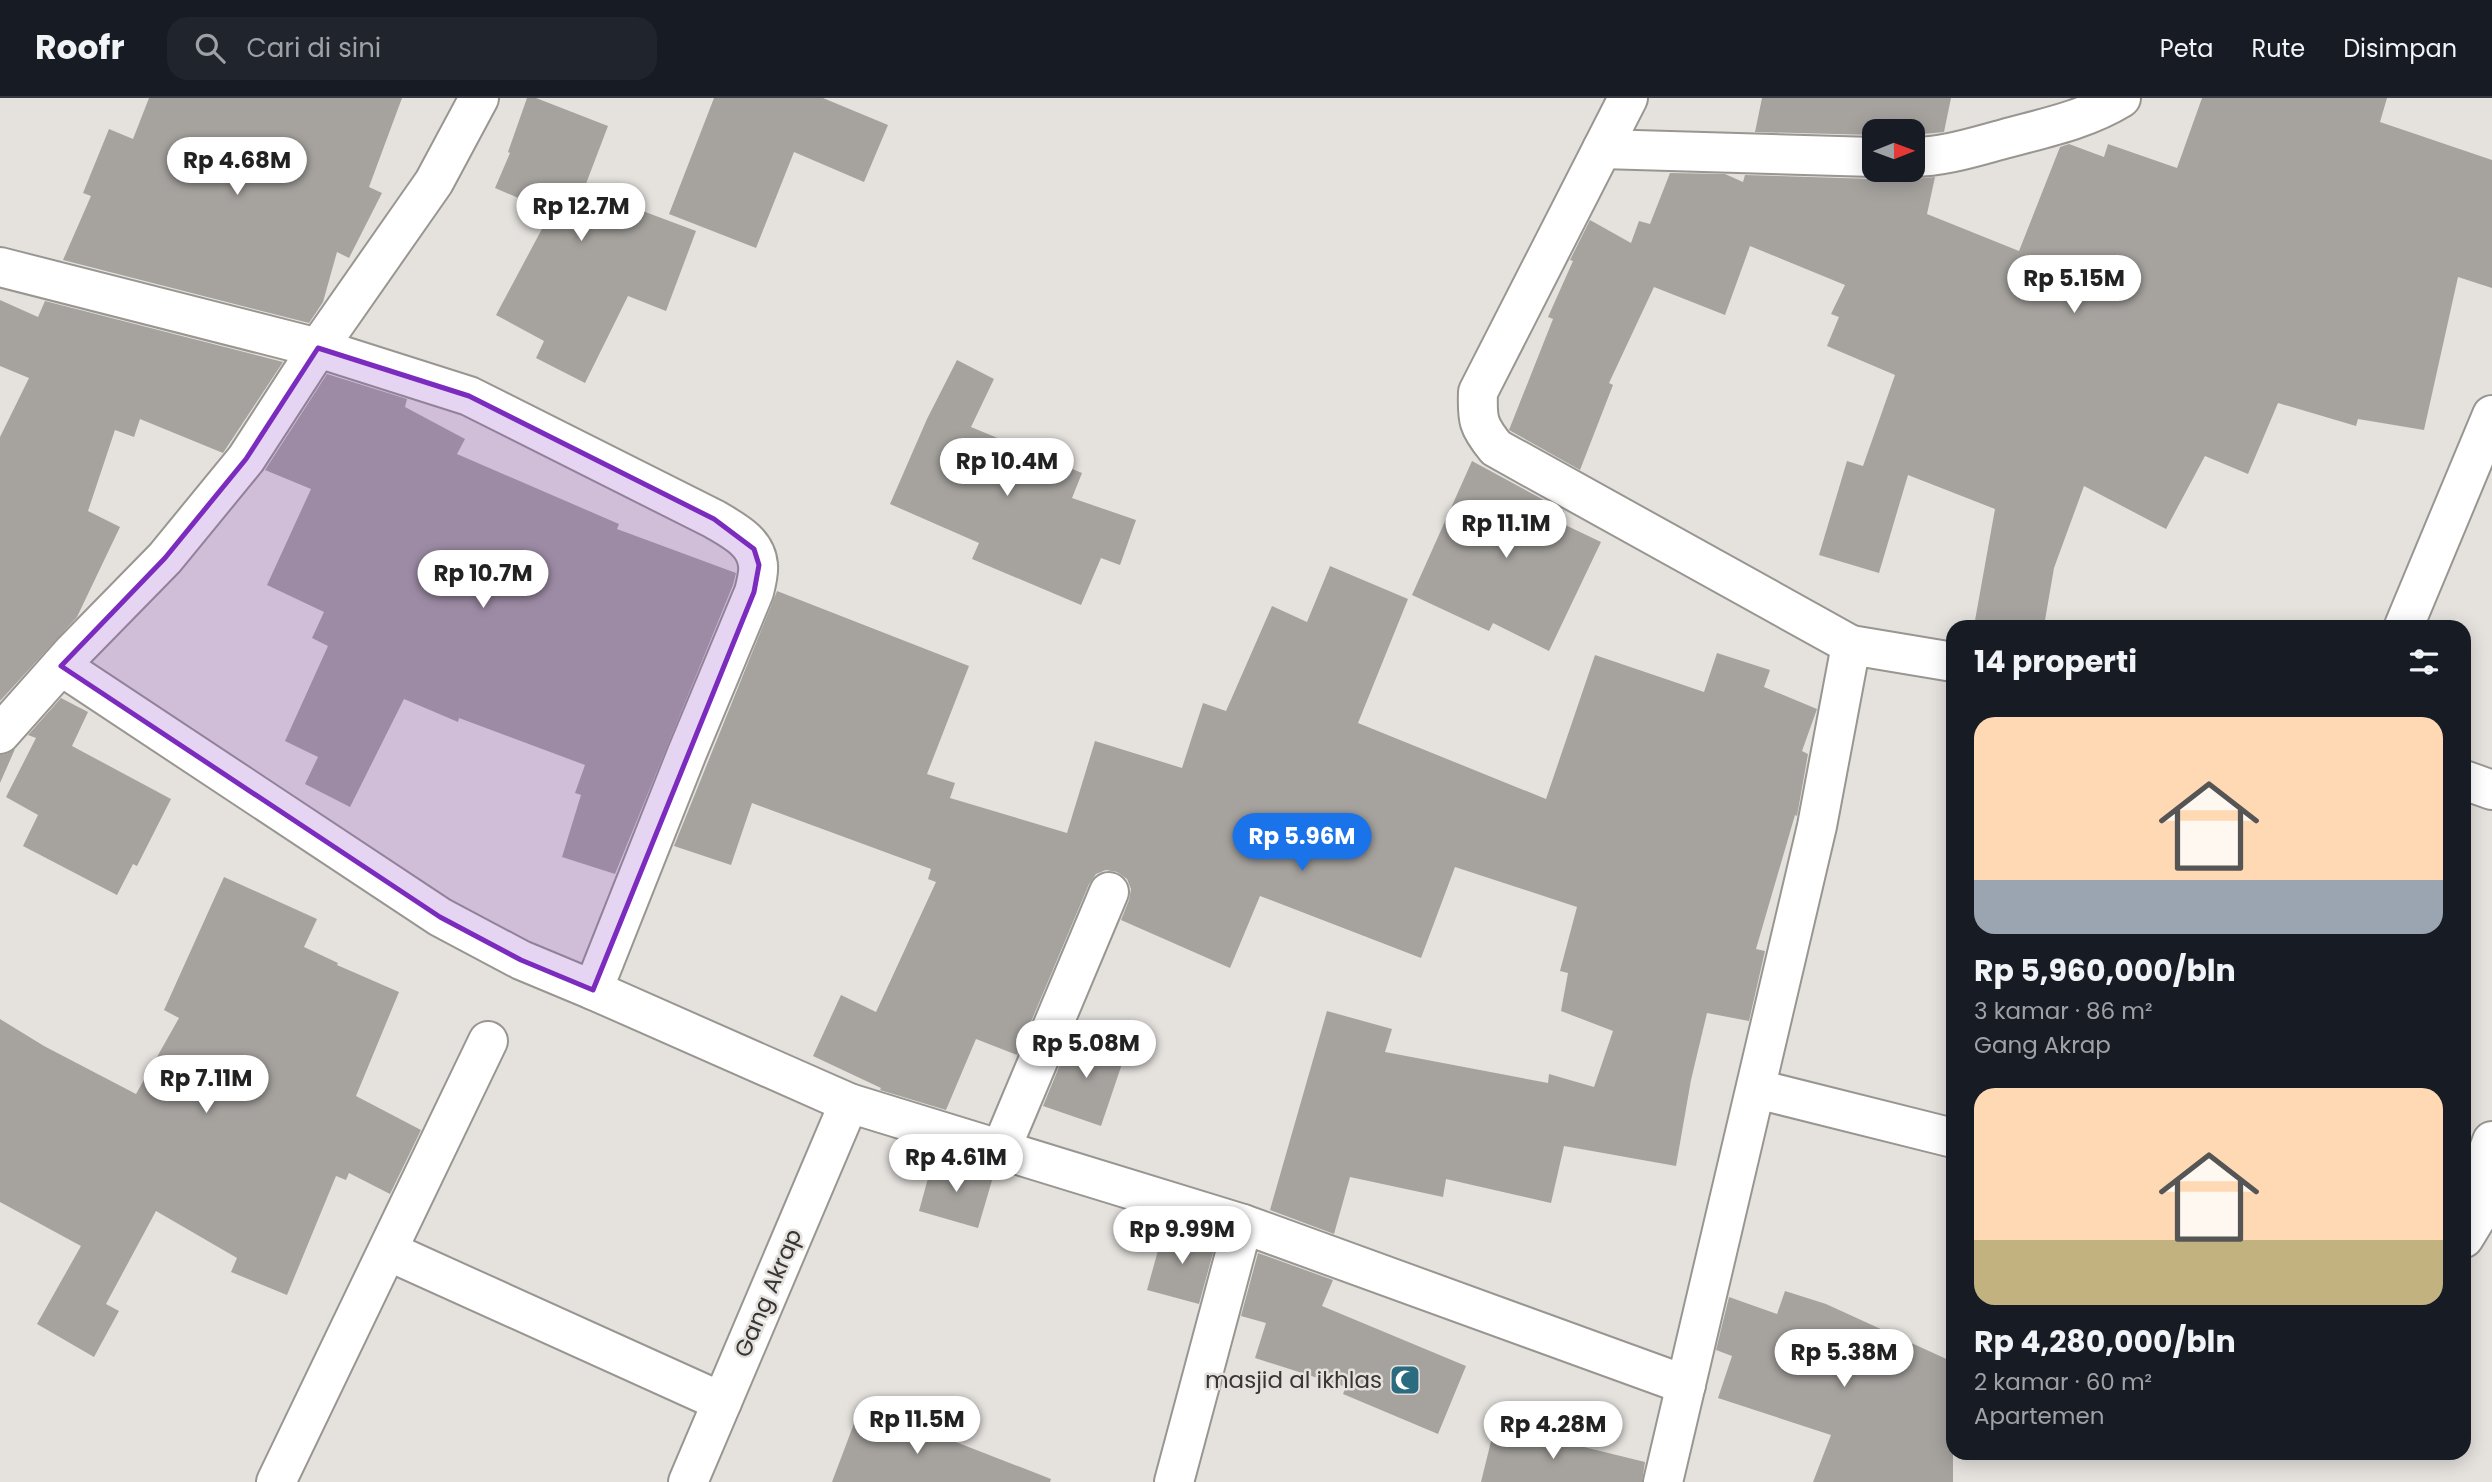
<!DOCTYPE html>
<html lang="id">
<head>
<meta charset="utf-8">
<style>
	body { margin:0; font-family:Poppins,sans-serif; background:#20242c; color:#f1f3f6; height:100vh; display:flex; flex-direction:column; font-size:26px; white-space:nowrap }
	* { box-sizing:border-box; margin:0 }
	p { font-size:23px; color:#9ea1a6 }
	.icon { flex:none; width:38px; height:38px; fill:none; stroke:currentColor; stroke-width:2; stroke-linecap:round; stroke-linejoin:round }
	.map { position:relative; flex:1; overflow:hidden }
	.panel { position:absolute; left:1946px; top:522px; width:525px; height:840px; display:flex; flex-direction:column; background:#171b24; border-radius:21px; box-shadow:0 4px 18px #0003 }
	.panel>* { flex:none }
	.needle { width:46px; rotate:89deg }
	.tools { position:absolute; left:1862px; top:21px; display:grid; gap:14px }
	.tools a { display:grid; place-items:center; width:63px; height:63px; border-radius:14px; background:#171b24; box-shadow:0 4px 18px #0003; font-size:35px }
	.price { position:absolute; translate:-50% -60px; padding:0 16px; border-radius:24px; background:#fff; color:#222; font-size:23px; line-height:46px; filter:drop-shadow(0 2px 4px #0008) }
	.price::after { content:''; position:absolute; left:50%; top:42px; width:21px; height:16px; margin-left:-10px; background:inherit; clip-path:polygon(0 0,100% 0,50% 100%) }
	.price.active { background:#1a73e8; color:#fff }
	ul { padding:0; list-style:none }
	li { display:grid; align-content:center; gap:14px; height:371px; padding:0 28px }
	li span { display:grid; place-items:center; height:217px; border-radius:21px; color:#555 }
	li>.icon { margin-inline-start:auto }
	span .icon { width:126px; height:126px; fill:#fffc; stroke-width:1 }
	li b { font-size:30px }
	h2 { display:flex; justify-content:space-between; align-items:center; height:84px; padding:0 28px; font-size:30px }
	header { display:flex; align-items:center; gap:42px; box-sizing:border-box; height:98px; padding:0 35px; background:#171b24; border-bottom:2px solid #363941 }
	header strong { font-size:33px }
	nav { display:flex; gap:38px; margin-inline-start:auto; font-size:24px }
	.search { width:490px; height:63px; background:#20242c; display:flex; align-items:center; gap:18px; box-sizing:border-box; padding:0 24px; border-radius:21px; color:#9ea1a6; font-size:26px }
	.map>svg:first-child { display:block }
	.building { fill:#a6a39f }
	.lines { fill:none; stroke-linecap:round; stroke-linejoin:round }
	.street-casing { stroke:#999692; stroke-width:42 }
	.street { stroke:#fff; stroke-width:38 }
	.marked { fill:#7b2cbf; fill-opacity:0.2; stroke:#7b2cbf; stroke-width:5; stroke-linejoin:round }
	.labels { text-anchor:middle; dominant-baseline:central; stroke-width:5; stroke-linejoin:round; paint-order:stroke }
	.street-label { font-size:23px; fill:#383635; stroke:#e5e2de }
	.poi-label { font-size:23px; fill:#383635; stroke:#e5e2de; text-anchor:end }
</style>
</head>
<body>
<header>
<strong>Roofr</strong>
<div class="search"><svg class="icon" aria-label="search" viewBox="0 0 24 24"><circle cx="10" cy="10" r="6"/><path d="M15 15l6 6"/></svg>Cari di sini</div>
<nav><a>Peta</a><a>Rute</a><a>Disimpan</a></nav>
</header>
<div class="map">
<svg width="2492" height="1384" viewBox="0 0 2492 1384">
	<rect width="100%" height="100%" fill="#e5e2de"/>
	<g class="building">
		<path d="M 149,0 L 402,0 L 369,89 L 382,95 L 349,160 L 337,154 L 323,204 L 309,225 L 63,162 L 91,98 L 83,95 L 109,31 L 133,41 Z"/>
		<path d="M 527,0 L 536,0 L 608,28 L 584,91 L 696,133 L 666,213 L 628,198 L 585,285 L 536,260 L 544,243 L 496,217 L 551,114 L 495,90 L 510,55 L 508,54 Z"/>
		<path d="M 714,0 L 823,0 L 888,27 L 864,84 L 794,54 L 756,150 L 669,116 Z"/>
		<path d="M 1762,0 L 1951,0 L 1944,34 L 1913,37 L 1913,33 L 1874,33 L 1874,37 L 1755,34 Z"/>
		<path d="M 2202,0 L 2387,0 L 2380,24 L 2492,62 L 2492,190 L 2458,179 L 2424,332 L 2358,321 L 2356,328 L 2278,305 L 2248,376 L 2205,358 L 2166,431 L 2084,388 L 2054,470 L 2044,528 L 1974,528 L 1995,411 L 1908,377 L 1879,475 L 1819,457 L 1847,363 L 1863,368 L 1895,277 L 1827,248 L 1839,219 L 1831,216 L 1845,187 L 1750,148 L 1725,217 L 1654,189 L 1609,285 L 1613,287 L 1580,372 L 1509,332 L 1553,221 L 1548,219 L 1573,163 L 1570,162 L 1590,122 L 1631,145 L 1639,123 L 1650,126 L 1670,75 L 1725,76 L 1743,84 L 1745,77 L 1873,81 L 1884,79 L 1891,72 L 1913,81 L 1935,79 L 1927,116 L 2019,153 L 2060,49 L 2069,46 L 2104,59 L 2108,46 L 2177,70 Z"/>
		<path d="M 0,202 L 38,219 L 45,203 L 283,264 L 223,355 L 140,321 L 134,339 L 115,332 L 88,413 L 120,429 L 77,519 L 0,603 L 0,339 L 29,280 L 0,268 Z"/>
		<path d="M 957,262 L 994,281 L 971,329 L 1082,375 L 1072,400 L 1136,422 L 1120,467 L 1101,460 L 1081,507 L 972,461 L 979,445 L 890,406 L 927,321 Z"/>
		<path d="M 327,276 L 407,301 L 405,309 L 465,341 L 457,356 L 619,426 L 617,431 L 736,475 L 733,487 L 615,776 L 562,759 L 581,697 L 575,695 L 585,667 L 459,620 L 458,624 L 404,601 L 350,709 L 305,686 L 318,659 L 285,643 L 328,548 L 312,540 L 324,514 L 267,487 L 311,391 L 265,372 Z"/>
		<path d="M 1472,363 L 1564,413 L 1559,424 L 1601,444 L 1549,553 L 1493,525 L 1489,533 L 1412,497 Z"/>
		<path d="M 1330,468 L 1408,501 L 1358,625 L 1546,701 L 1595,557 L 1704,594 L 1717,555 L 1770,572 L 1764,589 L 1817,611 L 1802,653 L 1808,656 L 1797,718 L 1795,717 L 1756,851 L 1765,853 L 1749,923 L 1707,915 L 1691,982 L 1676,1068 L 1564,1048 L 1551,1105 L 1446,1081 L 1443,1099 L 1350,1079 L 1334,1136 L 1270,1112 L 1327,913 L 1392,931 L 1385,954 L 1548,985 L 1549,976 L 1594,989 L 1613,933 L 1561,913 L 1568,875 L 1560,873 L 1577,809 L 1455,769 L 1421,860 L 1260,798 L 1230,870 L 1121,822 L 1129,802 L 1131,791 L 1127,781 L 1117,774 L 1106,772 L 1096,776 L 1089,786 L 1017,957 L 976,941 L 946,1012 L 880,992 L 881,990 L 813,958 L 841,897 L 876,914 L 936,784 L 928,781 L 931,771 L 752,705 L 731,767 L 674,748 L 777,493 L 969,568 L 927,676 L 955,685 L 950,700 L 1067,735 L 1095,643 L 1182,670 L 1203,605 L 1226,613 L 1272,508 L 1307,524 Z"/>
		<path d="M 61,600 L 88,614 L 72,648 L 171,701 L 137,768 L 133,766 L 117,797 L 23,748 L 38,717 L 6,699 L 36,640 L 28,637 Z"/>
		<path d="M 15,651 L 0,685 L 0,657 L 7,656 Z"/>
		<path d="M 224,779 L 317,821 L 304,849 L 338,865 L 337,867 L 399,894 L 356,998 L 421,1032 L 390,1096 L 349,1075 L 346,1082 L 336,1078 L 287,1197 L 231,1174 L 237,1160 L 156,1113 L 106,1206 L 119,1213 L 94,1259 L 37,1226 L 81,1148 L 0,1104 L 0,921 L 44,948 L 136,996 L 179,920 L 164,912 Z"/>
		<path d="M 1073,935 L 1126,954 L 1101,1028 L 1043,1008 Z"/>
		<path d="M 933,1062 L 993,1079 L 978,1130 L 919,1113 Z"/>
		<path d="M 1164,1131 L 1216,1144 L 1199,1206 L 1147,1192 Z"/>
		<path d="M 1258,1155 L 1333,1182 L 1322,1208 L 1466,1268 L 1438,1336 L 1343,1296 L 1346,1289 L 1255,1260 L 1266,1225 L 1241,1218 Z"/>
		<path d="M 1785,1193 L 1826,1206 L 1953,1264 L 1953,1384 L 1813,1384 L 1831,1337 L 1718,1300 L 1732,1258 L 1716,1252 L 1729,1199 L 1777,1216 Z"/>
		<path d="M 861,1307 L 1051,1381 L 1050,1384 L 832,1384 Z"/>
		<path d="M 1495,1327 L 1645,1364 L 1642,1384 L 1481,1384 Z"/>
	</g>
	<g class="lines">
		<g class="street-casing">
			<g id="street">
				<path d="M 1628,0 L 1478,294 C 1477,322 1478,328 1496,350 L 1851,547"/>
				<path d="M 1602,51 L 1874,59"/>
				<path d="M 1913,59 C 1943,59 1974,49 2004,41 C 2044,30 2085,22 2121,0"/>
				<path d="M 0,169 L 318,250 L 469,298 L 714,421 C 732,432 756,443 758,467 C 759,475 756,486 754,494 L 687,655 L 593,892 L 849,1005 L 1243,1126 L 1686,1287"/>
				<path d="M 2404,528 L 2492,317"/>
				<path d="M 61,568 L 440,819 L 521,862 L 593,892"/>
				<path d="M 0,636 L 73,554 L 165,460 L 246,361 L 318,250 L 434,84 L 479,0"/>
				<path d="M 2464,682 L 2492,692"/>
				<path d="M 1757,991 L 1953,1040"/>
				<path d="M 2492,1043 C 2485,1061 2480,1081 2492,1099"/>
				<path d="M 1001,1051 L 1109,794"/>
				<path d="M 2464,1140 L 2490,1097"/>
				<path d="M 388,1153 L 722,1304"/>
				<path d="M 276,1384 L 488,943"/>
				<path d="M 688,1384 L 849,1005"/>
				<path d="M 1174,1384 L 1243,1126"/>
				<path d="M 1663,1384 L 1817,728 L 1851,547 L 1953,564"/>
			</g>
		</g>
		<use href="#street" class="street"/>
	</g>
	<path class="marked" d="M 318,250 L 469,298 L 714,421 L 754,451 L 759,467 L 754,494 L 593,892 L 521,862 L 440,819 L 61,568 L 165,460 L 246,361 Z"/>
	<defs>
		<g id="mosque-square" transform="scale(1.575)"><rect x="-9" y="-9" width="18" height="18" rx="4" fill="#2b6b7f" stroke="#e5e2de"/><path d="M3.5-4.9A6 6 0 1 0 3.5 4.9A5 5 0 1 1 3.5-4.9Z" fill="#fff"/></g>
	</defs>
	<g fill-rule="evenodd">
		<use href="#mosque-square" x="1405" y="1282"/>
	</g>
	<g class="labels">
		<g class="street-label">
			<text transform="translate(768 1195) rotate(-67)">Gang Akrap</text>
		</g>
		<g class="poi-label">
			<text x="1382" y="1282">masjid al ikhlas</text>
		</g>
	</g>
</svg>
<div class="tools">
<a><svg class="needle" viewBox="-14 -14 28 28"><path d="M0-13l5 13h-10z" fill="#e53935"/><path d="M0 13l5-13h-10z" fill="#9ea1a6"/></svg></a>
</div>
<b class="price" style="left:237px;top:99px">Rp 4.68M</b>
<b class="price" style="left:581px;top:145px">Rp 12.7M</b>
<b class="price" style="left:2074px;top:217px">Rp 5.15M</b>
<b class="price" style="left:1007px;top:400px">Rp 10.4M</b>
<b class="price" style="left:1506px;top:462px">Rp 11.1M</b>
<b class="price" style="left:483px;top:512px">Rp 10.7M</b>
<b class="price active" style="left:1302px;top:775px">Rp 5.96M</b>
<b class="price" style="left:1086px;top:982px">Rp 5.08M</b>
<b class="price" style="left:206px;top:1017px">Rp 7.11M</b>
<b class="price" style="left:956px;top:1096px">Rp 4.61M</b>
<b class="price" style="left:1182px;top:1168px">Rp 9.99M</b>
<b class="price" style="left:1844px;top:1291px">Rp 5.38M</b>
<b class="price" style="left:917px;top:1358px">Rp 11.5M</b>
<b class="price" style="left:1553px;top:1363px">Rp 4.28M</b>
<section class="panel">
<h2>14 properti<svg class="icon" aria-label="filters" viewBox="0 0 24 24"><path d="M4 7h16M4 17h16"/><circle cx="9" cy="7" r="2"/><circle cx="15" cy="17" r="2"/></svg></h2>
<ul>
<li><span style="background:linear-gradient(#ffd9b3 75%,#9aa5b1 0)"><svg class="icon" aria-label="home" viewBox="0 0 24 24"><path d="M3 11l9-7 9 7M6 9v11h12V9"/></svg></span><div><b>Rp 5,960,000/bln</b><p>3 kamar · 86 m²</p><p>Gang Akrap</p></div></li>
<li><span style="background:linear-gradient(#ffd9b3 70%,#c2b280 0)"><svg class="icon" aria-label="home" viewBox="0 0 24 24"><path d="M3 11l9-7 9 7M6 9v11h12V9"/></svg></span><div><b>Rp 4,280,000/bln</b><p>2 kamar · 60 m²</p><p>Apartemen</p></div></li>
</ul>
</section>
</div>
</body>
</html>
